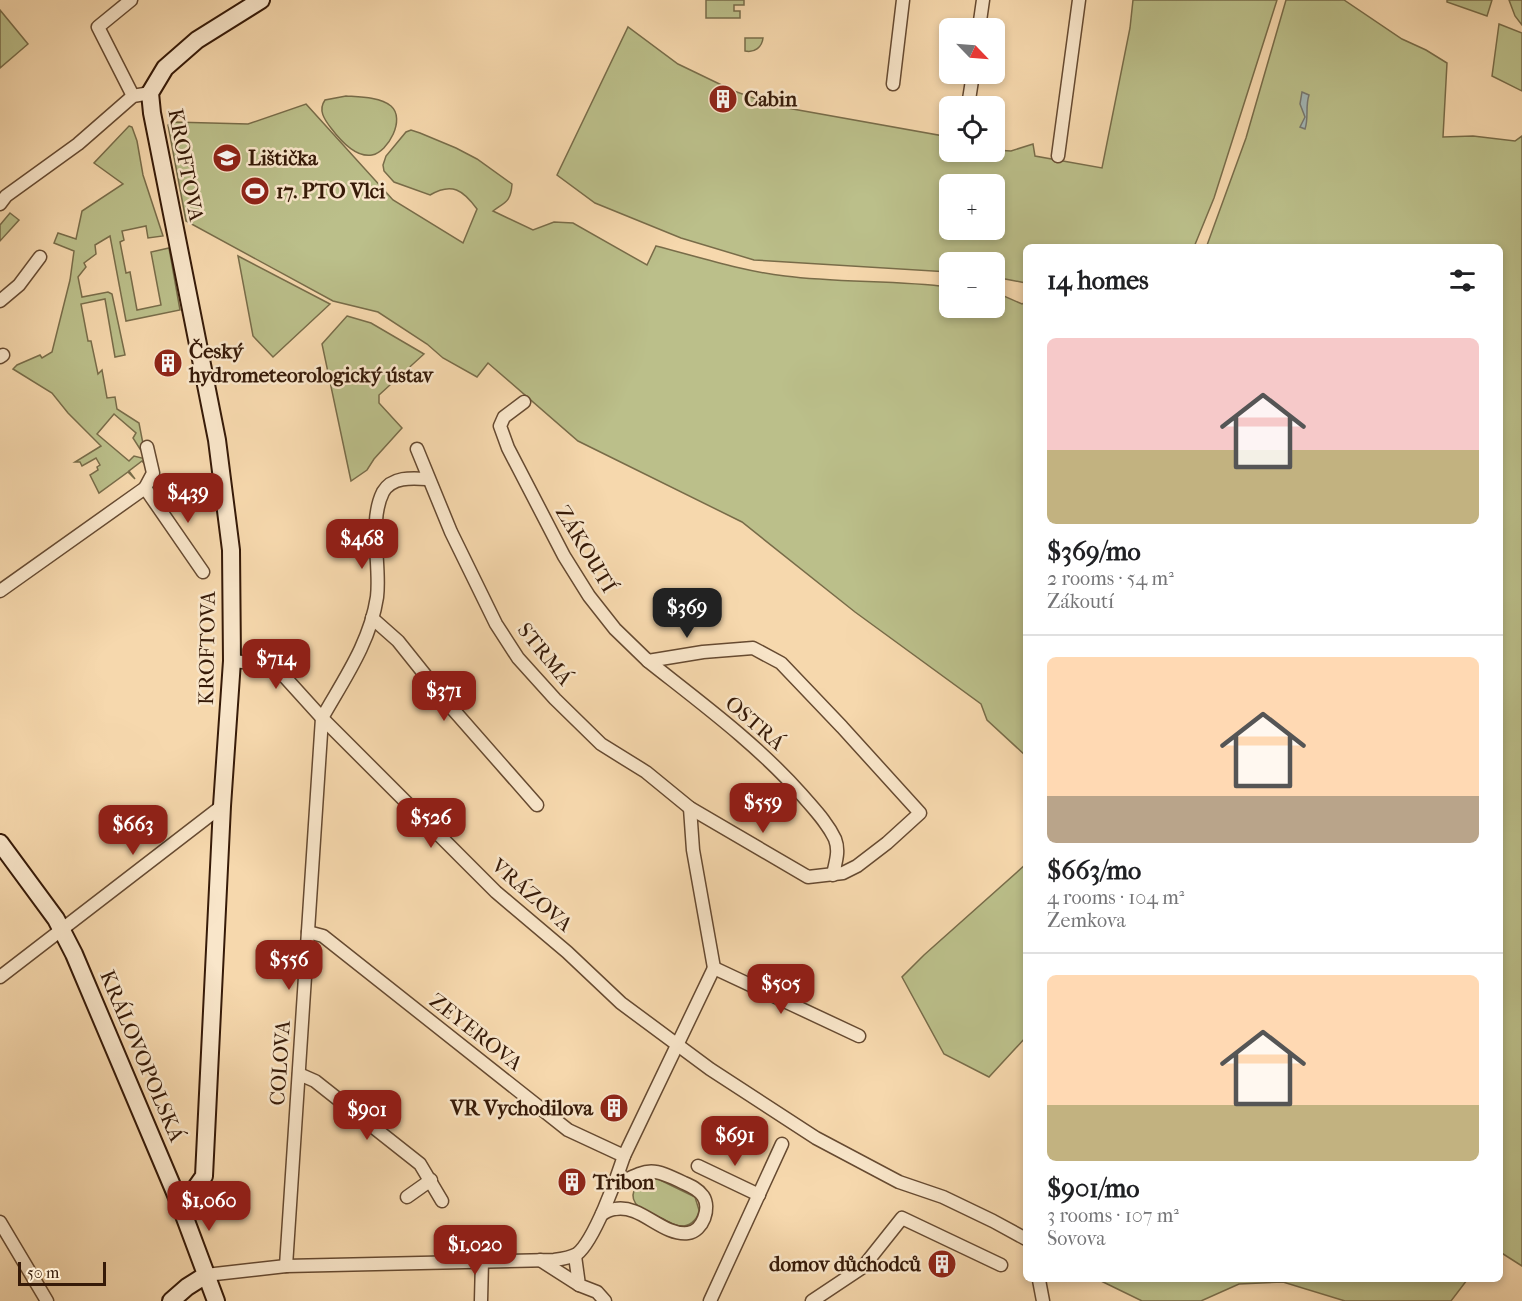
<!DOCTYPE html>
<html lang="en">
<head>
<meta charset="utf-8">
<style>
	body { margin:0; font-family:"IM FELL French Canon",serif; background:#f2f2f2; color:#202124; height:100vh; display:flex; flex-direction:column; font-size:22px; white-space:nowrap }
	* { box-sizing:border-box; margin:0 }
	p { font-size:20px; color:#757577 }
	.icon { flex:none; width:33px; height:33px; fill:none; stroke:currentColor; stroke-width:2; stroke-linecap:round; stroke-linejoin:round }
	.map { position:relative; flex:1; overflow:hidden }
	.panel { position:absolute; left:1023px; top:244px; width:480px; height:1038px; display:flex; flex-direction:column; background:#fff; border-radius:9px; box-shadow:0 3px 9px #0003 }
	.panel>* { flex:none }
	.needle { width:39px; rotate:115deg }
	.fabs { position:absolute; left:939px; top:18px; display:grid; gap:12px }
	.fabs a { display:grid; place-items:center; width:66px; height:66px; border-radius:9px; background:#fff; box-shadow:0 3px 9px #0003; font-size:30px }
	.scale { position:absolute; left:18px; bottom:15px; width:88px; box-sizing:border-box; padding-left:6px; border:3px solid #361a08; border-top:0; font-size:16px; line-height:21px; white-space:nowrap; color:#361a08; -webkit-text-stroke:4px #f9e6ca; paint-order:stroke }
	.price { position:absolute; translate:-50% -51px; padding:0 14px; border-radius:12px; background:#8f2418; color:#fff; font-size:20px; line-height:39px; filter:drop-shadow(0 2px 3px #0008) }
	.price::after { content:''; position:absolute; left:50%; top:36px; width:18px; height:14px; margin-left:-9px; background:inherit; clip-path:polygon(0 0,100% 0,50% 100%) }
	.price.on { background:#222; color:#fff }
	ul { padding:0; list-style:none }
	li { display:grid; align-content:center; gap:12px; height:318px; padding:0 24px }
	li+li { border-top:2px solid #e0e0e0 }
	li span { display:grid; place-items:center; height:186px; border-radius:9px; color:#555 }
	li>.icon { margin-inline-start:auto }
	span .icon { width:108px; height:108px; fill:#fffc; stroke-width:1 }
	li b { font-size:26px }
	h2 { display:flex; justify-content:space-between; align-items:center; height:72px; padding:0 24px; font-size:26px }
	.map>svg:first-child { display:block }
	.green { fill:#bbbf8a; stroke:#786c49; stroke-width:1.5; fill-rule:evenodd }
	.water { fill:#a2b7b6; stroke:#777870; stroke-width:1.5 }
	.lines { fill:none; stroke-linecap:round; stroke-linejoin:round }
	.street-casing { stroke:#664a31; stroke-width:15 }
	.secondary-casing { stroke:#361a08; stroke-width:20 }
	.street { stroke:#f9e6ca; stroke-width:12 }
	.secondary { stroke:#f9e6ca; stroke-width:16 }
	.labels { text-anchor:middle; dominant-baseline:central; stroke-width:5; stroke-linejoin:round; paint-order:stroke }
	.poi-label { font-size:21px; font-weight:bold; fill:#361a08; stroke:#f9e6ca; text-anchor:start }
	.street-label { font-size:21px; fill:#361a08; stroke:#f9e6ca }
</style>
</head>
<body>
<div class="map">
<svg width="1522" height="1301" viewBox="0 0 1522 1301">
	<rect width="100%" height="100%" fill="#f6d8ad"/>
	<filter id="stains"><feTurbulence type="fractalNoise" baseFrequency=".00333" numOctaves="4"/><feColorMatrix values="0 0 0 0 .2 0 0 0 0 .09 0 0 0 0 .02 0 0 0 .5 -.17"/></filter>
	<radialGradient id="worn" r=".72"><stop offset=".6" stop-color="#630" stop-opacity="0"/><stop offset="1" stop-color="#630" stop-opacity=".3"/></radialGradient>
	<g class="green">
		<path d="M 706,0 L 744,0 L 744,5 L 734,5 L 734,11 L 740,11 L 740,18 L 706,18 Z"/>
		<path d="M 1133,0 L 1277,0 L 1214,198 L 1194,247 L 1026,248 L 1026,283 L 995,277 L 994,262 L 950,262 L 949,272 L 754,260 L 681,238 L 595,203 L 557,175 L 628,27 L 678,64 L 734,91 L 776,106 L 949,137 L 950,152 L 994,152 L 995,150 L 1011,151 L 1033,144 L 1035,156 L 1102,168 L 1130,28 ZM 950,184 L 994,184 L 994,230 L 950,230 Z"/>
		<path d="M 1286,0 L 1344,0 L 1402,39 L 1426,50 L 1447,63 L 1443,137 L 1473,136 L 1515,141 L 1522,136 L 1522,1266 L 1500,1252 L 1500,248 L 1206,248 L 1246,138 Z"/>
		<path d="M 1447,0 L 1492,0 L 1487,16 L 1447,2 Z"/>
		<path d="M 1509,0 L 1522,0 L 1522,25 L 1515,16 Z"/>
		<path d="M 0,10 L 28,44 L 0,68 Z"/>
		<path d="M 1499,24 L 1522,33 L 1522,91 L 1492,76 Z"/>
		<path d="M 745,38 L 763,38 C 762,47 755,53 745,51 Z"/>
		<path d="M 346,96 C 360,97 380,97 391,106 C 406,119 388,152 372,155 C 356,158 340,140 331,128 C 324,119 318,110 325,100 Z"/>
		<path d="M 306,104 L 393,200 L 463,243 L 477,209 C 463,190 452,182 430,195 L 394,182 L 384,171 L 383,165 L 386,156 L 406,132 L 411,130 L 420,133 L 456,148 L 477,159 L 512,184 C 511,202 505,202 493,211 L 533,230 L 554,222 L 573,223 L 647,265 L 656,246 C 699,257 741,271 785,276 C 840,283 895,280 949,287 L 950,308 L 994,308 L 995,292 L 1022,304 L 1026,302 L 1026,756 L 987,720 L 981,704 L 855,612 L 742,522 L 578,441 L 488,363 L 477,377 L 443,358 L 427,344 L 378,312 L 333,301 L 186,221 L 168,125 L 173,122 L 248,124 Z"/>
		<path d="M 129,126 L 132,127 L 137,141 L 143,175 L 163,236 L 148,238 L 146,226 L 122,231 L 124,240 L 120,242 L 126,273 L 130,272 L 137,310 L 161,305 L 151,252 L 169,248 L 180,310 L 126,321 L 110,236 L 95,245 L 96,254 L 84,263 L 86,267 L 78,277 L 82,297 L 108,292 L 112,294 L 125,355 L 115,357 L 105,299 L 81,304 L 88,341 L 91,341 L 98,374 L 102,370 L 107,398 L 115,397 L 117,409 L 139,423 L 144,449 L 140,449 L 133,438 L 136,433 L 114,414 L 97,434 L 129,461 L 134,456 L 146,459 L 148,468 L 142,461 L 129,471 L 135,479 L 128,472 L 99,493 L 90,475 L 98,470 L 97,467 L 100,465 L 96,458 L 82,466 L 80,462 L 75,462 L 101,446 L 68,413 L 52,393 L 13,369 L 17,365 L 40,355 L 42,358 L 52,352 L 70,280 L 74,251 L 54,243 L 58,233 L 76,239 L 82,211 L 123,184 L 94,163 Z"/>
		<path d="M 10,213 L 19,220 L 0,241 L 0,225 Z"/>
		<path d="M 238,256 L 330,304 L 273,357 L 253,336 Z"/>
		<path d="M 347,316 L 371,323 L 424,354 L 379,395 L 379,403 L 402,428 L 374,459 L 367,470 L 351,481 L 322,344 Z"/>
		<path d="M 1026,864 L 1026,1037 L 989,1077 L 944,1054 L 902,977 L 924,955 Z"/>
		<path d="M 648,1177 L 658,1179 L 695,1197 L 699,1210 C 698,1218 692,1225 684,1226 C 676,1227 668,1221 661,1218 C 654,1215 645,1212 639,1207 C 627,1197 635,1182 648,1177 Z"/>
		<path d="M 1099,1280 L 1467,1280 L 1451,1301 L 1345,1301 L 1283,1282 L 1239,1284 L 1201,1301 L 1142,1301 Z"/>
	</g>
	<path class="water" d="M 1302,92 L 1309,95 C 1305,107 1309,117 1305,129 L 1300,127 L 1305,117 L 1300,104 Z"/>
	<g class="lines">
		<g class="street-casing">
			<g id="street">
				<path d="M 131,0 L 98,27 L 133,96"/>
				<path d="M 979,28 L 983,0"/>
				<path d="M 893,84 L 903,0"/>
				<path d="M 968,106 L 973,74"/>
				<path d="M 1058,156 L 1079,0"/>
				<path d="M 0,204 L 6,196 L 78,144 L 133,96 L 150,93"/>
				<path d="M 0,301 L 19,285 L 40,257"/>
				<path d="M 0,357 L 3,355"/>
				<path d="M 147,447 L 153,473 L 145,488 L 203,572"/>
				<path d="M 417,449 L 451,532 L 496,624 L 518,658 L 555,699 L 601,744 L 646,772 L 690,808 L 808,877 L 843,873 L 857,866 L 887,843 L 920,813 L 842,727 L 781,663 L 753,648 L 703,652 L 648,661 L 615,629 L 589,596 L 564,556 L 508,448 L 500,426 L 504,417 L 524,402"/>
				<path d="M 0,591 L 145,488"/>
				<path d="M 372,618 L 398,641 L 450,706 L 537,805"/>
				<path d="M 232,661 L 274,665 L 322,718 L 496,892 L 567,952 L 621,1003 L 710,1069 L 816,1138 L 899,1182 L 943,1197 L 993,1221 L 1026,1239"/>
				<path d="M 648,661 C 701,703 757,744 802,795 C 814,809 827,822 835,839 C 840,852 835,863 833,875"/>
				<path d="M 690,808 L 693,850 L 714,968"/>
				<path d="M 308,932 L 323,936 L 568,1130 L 624,1156"/>
				<path d="M 714,968 L 859,1036"/>
				<path d="M 0,977 L 222,806"/>
				<path d="M 299,1074 L 315,1081 L 420,1164 L 442,1201"/>
				<path d="M 698,1166 L 759,1195"/>
				<path d="M 407,1197 L 431,1180"/>
				<path d="M 602,1214 C 606,1212 610,1209 615,1209 C 641,1204 662,1236 688,1233 C 703,1231 711,1208 703,1196 C 698,1189 691,1186 684,1183 C 649,1166 649,1169 615,1185"/>
				<path d="M 0,1222 L 47,1301"/>
				<path d="M 575,1256 L 579,1285 L 597,1292 L 605,1301"/>
				<path d="M 540,1260 L 579,1285"/>
				<path d="M 286,1266 L 322,718 C 344,679 370,643 377,597 C 381,565 368,522 383,492 C 392,476 413,478 428,479"/>
				<path d="M 206,1275 L 286,1266 L 554,1260 C 562,1259 570,1258 577,1254 C 594,1241 617,1178 624,1156 L 714,968"/>
				<path d="M 1039,1280 L 1043,1301"/>
				<path d="M 481,1301 L 482,1261"/>
				<path d="M 710,1301 L 782,1144"/>
				<path d="M 812,1301 L 863,1267 L 902,1218 L 1001,1265"/>
			</g>
		</g>
		<g class="secondary-casing">
			<g id="secondary">
				<path d="M 0,843 L 56,919 L 74,954 L 179,1202 L 216,1301"/>
				<path d="M 179,1202 L 192,1193 L 204,1176 L 222,806 L 232,661 L 231,550 L 217,440 L 152,113 L 150,93 L 165,68 L 197,40 L 261,0"/>
				<path d="M 171,1301 L 187,1287 L 206,1275"/>
			</g>
		</g>
		<use href="#street" class="street"/>
		<use href="#secondary" class="secondary"/>
	</g>
	<defs>
		<g id="building-disc" transform="scale(1.5)"><circle r="9.5" fill="#8f2418" stroke="#f9e6ca"/><path d="M-4-6H4V6H1V3H-1V6H-4ZM-2.5-4.3h1.7v1.8h-1.7ZM.8-4.3h1.7v1.8H.8ZM-2.5-1h1.7V.8h-1.7ZM.8-1h1.7V.8H.8Z" fill="#fff"/></g>
		<g id="school-disc" transform="scale(1.5)"><circle r="9.5" fill="#8f2418" stroke="#f9e6ca"/><path d="M0-5L7-2L0 1L-7-2ZM-4 1L0 2.5L4 1V4Q0 6-4 4Z" fill="#fff"/></g>
		<g id="stadium-disc" transform="scale(1.5)"><circle r="9.5" fill="#8f2418" stroke="#f9e6ca"/><path d="M0-5a6.5 5 0 1 0 0 10a6.5 5 0 1 0 0-10ZM-3.5-1.8h7v3.6h-7Z" fill="#fff"/></g>
	</defs>
	<g fill-rule="evenodd">
		<use href="#building-disc" x="723" y="99"/>
		<use href="#school-disc" x="227" y="158"/>
		<use href="#stadium-disc" x="255" y="191"/>
		<use href="#building-disc" x="168" y="363"/>
		<use href="#building-disc" x="614" y="1108"/>
		<use href="#building-disc" x="572" y="1182"/>
		<use href="#building-disc" x="942" y="1264"/>
	</g>
	<g class="labels">
		<g class="poi-label">
			<text x="744" y="99">Cabin</text>
			<text x="248" y="158">Lištička</text>
			<text x="276" y="191">17. PTO Vlci</text>
			<text x="189" y="351">Český<tspan x="189" dy="24">hydrometeorologický ústav</tspan></text>
			<text x="593" y="1108" text-anchor="end">VR Vychodilova</text>
			<text x="593" y="1182">Tribon</text>
			<text x="921" y="1264" text-anchor="end">domov důchodců</text>
		</g>
		<g class="street-label">
			<text transform="translate(186 165) rotate(79)">KROFTOVA</text>
			<text transform="translate(586 549) rotate(59)">ZÁKOUTÍ</text>
			<text transform="translate(207 648) rotate(-89)">KROFTOVA</text>
			<text transform="translate(545 654) rotate(51)">STRMÁ</text>
			<text transform="translate(755 723) rotate(41)">OSTRÁ</text>
			<text transform="translate(532 895) rotate(41)">VRÁZOVA</text>
			<text transform="translate(476 1032) rotate(38)">ZEYEROVA</text>
			<text transform="translate(142 1056) rotate(67)">KRÁLOVOPOLSKÁ</text>
			<text transform="translate(280 1063) rotate(-86)">COLOVA</text>
		</g>
	</g>
	<rect width="100%" height="100%" filter="url(#stains)"/>
	<rect width="100%" height="100%" fill="url(#worn)"/>
</svg>
<div class="fabs">
<a><svg class="needle" viewBox="-14 -14 28 28"><path d="M0-13l5 13h-10z" fill="#e53935"/><path d="M0 13l5-13h-10z" fill="#757577"/></svg></a>
<a><svg class="icon" aria-label="locate" viewBox="0 0 24 24"><circle cx="12" cy="12" r="6"/><path d="M12 2v4M12 18v4M2 12h4M18 12h4"/></svg></a>
<a>+</a>
<a>−</a>
</div>
<div class="scale">50 m</div>
<b class="price" style="left:188px;top:524px">$439</b>
<b class="price" style="left:362px;top:570px">$468</b>
<b class="price on" style="left:687px;top:639px">$369</b>
<b class="price" style="left:276px;top:690px">$714</b>
<b class="price" style="left:444px;top:722px">$371</b>
<b class="price" style="left:763px;top:834px">$559</b>
<b class="price" style="left:431px;top:849px">$526</b>
<b class="price" style="left:133px;top:856px">$663</b>
<b class="price" style="left:289px;top:991px">$556</b>
<b class="price" style="left:781px;top:1015px">$505</b>
<b class="price" style="left:367px;top:1141px">$901</b>
<b class="price" style="left:735px;top:1167px">$691</b>
<b class="price" style="left:209px;top:1232px">$1,060</b>
<b class="price" style="left:475px;top:1276px">$1,020</b>
<section class="panel">
<h2>14 homes<svg class="icon" aria-label="filters" viewBox="0 0 24 24"><path d="M4 7h16M4 17h16"/><circle cx="9" cy="7" r="2"/><circle cx="15" cy="17" r="2"/></svg></h2>
<ul>
<li><span style="background:linear-gradient(#f6c9c9 60%,#c2b280 0)"><svg class="icon" aria-label="home" viewBox="0 0 24 24"><path d="M3 11l9-7 9 7M6 9v11h12V9"/></svg></span><div><b>$369/mo</b><p>2 rooms · 54 m²</p><p>Zákoutí</p></div></li>
<li><span style="background:linear-gradient(#ffd9b3 75%,#b9a48a 0)"><svg class="icon" aria-label="home" viewBox="0 0 24 24"><path d="M3 11l9-7 9 7M6 9v11h12V9"/></svg></span><div><b>$663/mo</b><p>4 rooms · 104 m²</p><p>Zemkova</p></div></li>
<li><span style="background:linear-gradient(#ffd9b3 70%,#c2b280 0)"><svg class="icon" aria-label="home" viewBox="0 0 24 24"><path d="M3 11l9-7 9 7M6 9v11h12V9"/></svg></span><div><b>$901/mo</b><p>3 rooms · 107 m²</p><p>Sovova</p></div></li>
</ul>
</section>
</div>
</body>
</html>
